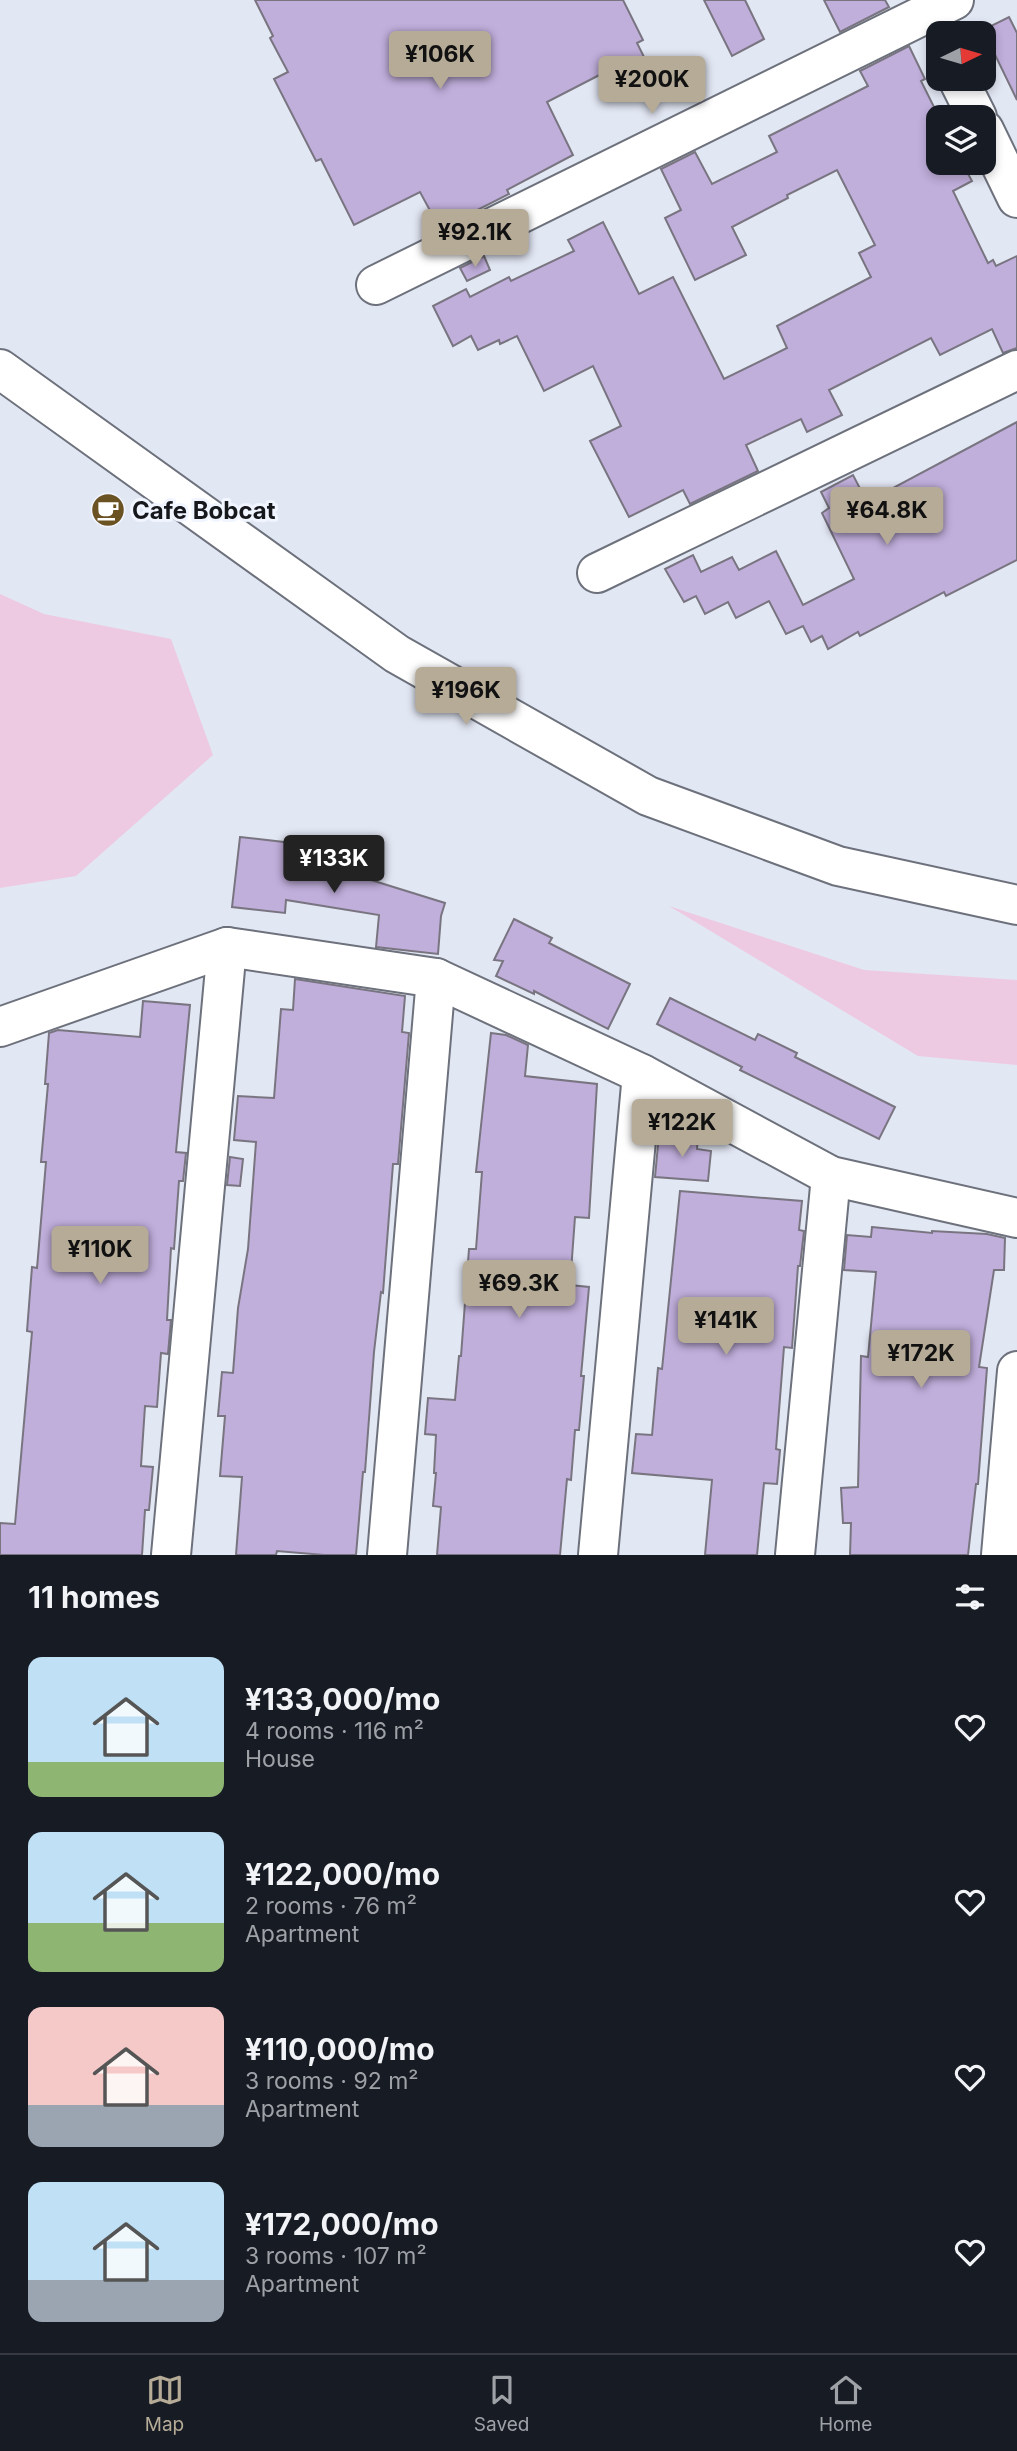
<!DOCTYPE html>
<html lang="en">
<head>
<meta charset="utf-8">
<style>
	body { margin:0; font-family:Inter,sans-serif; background:#242831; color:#f1f3f6; height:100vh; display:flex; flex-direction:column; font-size:26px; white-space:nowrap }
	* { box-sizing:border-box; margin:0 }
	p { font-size:23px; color:#9ea1a6 }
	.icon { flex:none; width:38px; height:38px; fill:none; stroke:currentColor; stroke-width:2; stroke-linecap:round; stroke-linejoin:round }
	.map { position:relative; height:1555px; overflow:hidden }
	.side { display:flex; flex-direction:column; background:#171b24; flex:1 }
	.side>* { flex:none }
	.needle { width:46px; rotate:85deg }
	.tools { position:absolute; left:926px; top:21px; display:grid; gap:14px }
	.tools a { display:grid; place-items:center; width:70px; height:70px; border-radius:14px; background:#171b24; box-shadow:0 4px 10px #0003; font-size:35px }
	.price { position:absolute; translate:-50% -60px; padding:0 16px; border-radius:7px; background:#b5ab97; color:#111; font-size:23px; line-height:46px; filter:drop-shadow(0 2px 4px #0008) }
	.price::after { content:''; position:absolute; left:50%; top:42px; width:21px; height:16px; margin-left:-10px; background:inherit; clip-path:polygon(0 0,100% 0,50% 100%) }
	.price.on { background:#222; color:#fff }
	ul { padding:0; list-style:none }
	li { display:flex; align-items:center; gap:21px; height:175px; padding:0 28px }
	li span { display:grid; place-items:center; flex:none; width:196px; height:140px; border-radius:14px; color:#555 }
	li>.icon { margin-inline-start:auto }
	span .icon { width:84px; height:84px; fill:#fffc; stroke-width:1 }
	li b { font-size:30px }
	h2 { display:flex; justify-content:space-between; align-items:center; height:84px; padding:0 28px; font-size:30px }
	.dock { display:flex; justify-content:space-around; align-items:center; height:98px; border-top:2px solid #363941; background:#171b24; font-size:19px; color:#9ea1a6 }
	.dock a { display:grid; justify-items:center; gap:4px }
	.dock .on { color:#b5ab97 }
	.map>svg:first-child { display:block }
	.green { fill:#edcae2 }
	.building { fill:#c0aedb; stroke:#797580; stroke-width:2 }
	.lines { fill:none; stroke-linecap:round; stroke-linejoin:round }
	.minor-casing { stroke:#6d717c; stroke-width:42 }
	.minor { stroke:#fff; stroke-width:38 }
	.labels { text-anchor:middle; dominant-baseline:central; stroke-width:6; stroke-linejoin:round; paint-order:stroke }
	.poi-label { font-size:24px; font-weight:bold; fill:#16181c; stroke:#f0f5ff; text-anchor:start }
</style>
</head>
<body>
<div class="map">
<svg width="1017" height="1555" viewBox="0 0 1017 1555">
	<rect width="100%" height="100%" fill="#e2e7f4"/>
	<g class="green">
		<path d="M 0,594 L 44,614 L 171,639 L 213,755 L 76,876 L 0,888 Z"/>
		<path d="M 669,906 L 864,970 L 1017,980 L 1017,1065 L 918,1056 Z"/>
	</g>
	<g class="building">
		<path d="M 255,0 L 623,0 L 643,40 L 637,43 L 647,63 L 617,78 L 613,68 L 547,102 L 573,155 L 507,190 L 509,194 L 440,229 L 420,192 L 354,225 L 321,159 L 316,161 L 274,79 L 288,72 L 270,38 L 273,36 Z"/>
		<path d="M 704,0 L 745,0 L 764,39 L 732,56 Z"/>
		<path d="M 824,0 L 885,0 L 889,7 L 840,32 Z"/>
		<path d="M 1009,17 L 1017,33 L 1017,100 L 983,30 Z"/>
		<path d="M 909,46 L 925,79 L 921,81 L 939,117 L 938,163 L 962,163 L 972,181 L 953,191 L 988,263 L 993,260 L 996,266 L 1017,256 L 1017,348 L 1003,353 L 992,329 L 940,355 L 931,338 L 829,390 L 842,415 L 807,432 L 801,419 L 746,445 L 758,471 L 690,504 L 683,490 L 629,517 L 590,441 L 621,426 L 593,366 L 544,391 L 517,336 L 500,344 L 499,340 L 478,350 L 471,336 L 453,346 L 433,306 L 466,289 L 470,297 L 509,277 L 511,281 L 574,251 L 568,240 L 603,222 L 639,294 L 673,277 L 724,379 L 787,348 L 777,326 L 871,277 L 859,253 L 875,245 L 837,170 L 787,195 L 788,198 L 732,227 L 746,255 L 695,280 L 665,218 L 681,210 L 661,169 L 695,152 L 712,184 L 777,152 L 769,136 L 868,86 L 860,71 Z"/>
		<path d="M 484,256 L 490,270 L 467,281 L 460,268 Z"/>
		<path d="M 1017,422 L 1017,560 L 946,596 L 944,592 L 860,636 L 858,632 L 828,649 L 822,636 L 811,642 L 803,626 L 786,634 L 769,601 L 736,618 L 728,602 L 705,614 L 696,596 L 684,602 L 665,569 L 693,555 L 701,572 L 732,557 L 739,570 L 776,551 L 803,605 L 854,579 L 822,513 L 829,508 L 821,492 L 853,475 L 867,502 Z"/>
		<path d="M 240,837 L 292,843 L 290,863 L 372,876 L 371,880 L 445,903 L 441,916 L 438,954 L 376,947 L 379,915 L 286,900 L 285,913 L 232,907 Z"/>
		<path d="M 514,919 L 552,938 L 549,943 L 630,984 L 608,1029 L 534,991 L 534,994 L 496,976 L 503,961 L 494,960 Z"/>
		<path d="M 295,979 L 405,996 L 402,1032 L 409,1033 L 398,1164 L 393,1164 L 383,1293 L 381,1292 L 374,1352 L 365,1472 L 363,1472 L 356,1555 L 324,1555 L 277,1551 L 276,1555 L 236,1555 L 242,1477 L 220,1476 L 225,1416 L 218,1416 L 222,1372 L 233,1373 L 238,1308 L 248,1249 L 256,1142 L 234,1140 L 238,1096 L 274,1098 L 281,1009 L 293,1010 Z"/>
		<path d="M 670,998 L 755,1040 L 758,1034 L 797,1053 L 795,1057 L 895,1107 L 879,1139 L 740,1070 L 742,1067 L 657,1024 Z"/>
		<path d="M 143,1001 L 190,1005 L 176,1152 L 186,1153 L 183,1181 L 179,1181 L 174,1249 L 171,1248 L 167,1320 L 171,1320 L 168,1354 L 161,1353 L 157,1407 L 145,1406 L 141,1466 L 153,1467 L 149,1510 L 145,1510 L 142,1555 L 0,1555 L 0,1523 L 15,1524 L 32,1332 L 27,1331 L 32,1267 L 37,1268 L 46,1162 L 41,1162 L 48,1084 L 45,1084 L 49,1033 L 58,1030 L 140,1037 Z"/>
		<path d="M 491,1033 L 506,1035 L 528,1045 L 525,1076 L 597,1084 L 589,1218 L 575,1217 L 570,1285 L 589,1287 L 581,1376 L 584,1376 L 579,1430 L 575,1430 L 571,1480 L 567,1479 L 560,1555 L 437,1555 L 441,1507 L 433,1506 L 436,1473 L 434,1473 L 436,1435 L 425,1434 L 428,1398 L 455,1400 L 459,1356 L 461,1356 L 469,1249 L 476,1249 L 482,1172 L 476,1172 Z"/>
		<path d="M 659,1134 L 698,1137 L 697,1149 L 711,1151 L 708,1181 L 655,1177 Z"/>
		<path d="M 230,1157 L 243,1159 L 240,1186 L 227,1185 Z"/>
		<path d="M 680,1191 L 802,1201 L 799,1230 L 804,1231 L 800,1266 L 798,1266 L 792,1348 L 784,1347 L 776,1449 L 780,1450 L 777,1484 L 764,1483 L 757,1555 L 705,1555 L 712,1480 L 632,1473 L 636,1434 L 652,1435 L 658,1368 L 662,1369 Z"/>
		<path d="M 872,1227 L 932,1233 L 932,1231 L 987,1234 L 1005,1238 L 1004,1270 L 994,1270 L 979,1367 L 987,1368 L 978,1484 L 976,1484 L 968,1555 L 850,1555 L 851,1523 L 843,1523 L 841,1488 L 858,1487 L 861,1356 L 868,1357 L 876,1272 L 844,1270 L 847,1235 L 871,1237 Z"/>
	</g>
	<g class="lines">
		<g class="minor-casing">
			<g id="minor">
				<path d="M 958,79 L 977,117"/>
				<path d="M 984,130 L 1017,198"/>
				<path d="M 376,285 L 954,0"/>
				<path d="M 0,369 L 397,654 L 648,796 L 838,866 L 1017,905"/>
				<path d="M 597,573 L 1017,370"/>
				<path d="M 0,1027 L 227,947 L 436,978 L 642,1074 L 831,1176 L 1017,1218"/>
				<path d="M 171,1555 L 227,947"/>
				<path d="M 387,1555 L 436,978"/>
				<path d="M 598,1555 L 642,1074"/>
				<path d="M 795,1555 L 831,1176"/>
				<path d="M 1001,1555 L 1017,1371"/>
			</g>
		</g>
		<use href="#minor" class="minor"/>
	</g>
	<defs>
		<g id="cafe-disc" transform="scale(1.75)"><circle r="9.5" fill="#6b5223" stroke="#f0f5ff"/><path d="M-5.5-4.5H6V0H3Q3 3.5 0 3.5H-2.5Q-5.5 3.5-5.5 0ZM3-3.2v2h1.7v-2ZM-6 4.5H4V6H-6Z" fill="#fff"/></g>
	</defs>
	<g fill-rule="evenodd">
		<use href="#cafe-disc" x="108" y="510"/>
	</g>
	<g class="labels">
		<g class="poi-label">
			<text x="132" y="510">Cafe Bobcat</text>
		</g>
	</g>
</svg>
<div class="tools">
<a><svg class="needle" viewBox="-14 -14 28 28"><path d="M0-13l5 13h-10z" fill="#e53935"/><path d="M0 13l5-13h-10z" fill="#9ea1a6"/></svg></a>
<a><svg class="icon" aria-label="layers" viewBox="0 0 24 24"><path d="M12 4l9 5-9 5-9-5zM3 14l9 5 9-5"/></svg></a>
</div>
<b class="price" style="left:440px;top:91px">¥106K</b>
<b class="price" style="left:652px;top:116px">¥200K</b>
<b class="price" style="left:475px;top:269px">¥92.1K</b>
<b class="price" style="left:887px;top:547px">¥64.8K</b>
<b class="price" style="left:466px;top:727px">¥196K</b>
<b class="price on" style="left:334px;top:895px">¥133K</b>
<b class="price" style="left:682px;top:1159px">¥122K</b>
<b class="price" style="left:100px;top:1286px">¥110K</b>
<b class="price" style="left:519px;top:1320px">¥69.3K</b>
<b class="price" style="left:726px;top:1357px">¥141K</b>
<b class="price" style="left:921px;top:1390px">¥172K</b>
</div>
<section class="side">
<h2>11 homes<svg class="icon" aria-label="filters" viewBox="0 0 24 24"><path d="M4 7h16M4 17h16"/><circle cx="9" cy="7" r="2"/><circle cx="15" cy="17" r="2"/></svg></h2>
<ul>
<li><span style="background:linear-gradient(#bfe0f5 75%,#8fb573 0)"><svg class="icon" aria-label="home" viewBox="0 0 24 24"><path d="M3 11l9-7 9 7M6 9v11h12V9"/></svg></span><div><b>¥133,000/mo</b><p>4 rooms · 116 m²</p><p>House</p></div><svg class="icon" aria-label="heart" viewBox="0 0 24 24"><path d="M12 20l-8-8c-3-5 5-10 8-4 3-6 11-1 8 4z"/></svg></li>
<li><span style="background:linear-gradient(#bfe0f5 65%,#8fb573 0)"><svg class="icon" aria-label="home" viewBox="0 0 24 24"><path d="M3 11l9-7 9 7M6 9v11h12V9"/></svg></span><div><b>¥122,000/mo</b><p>2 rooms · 76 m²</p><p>Apartment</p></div><svg class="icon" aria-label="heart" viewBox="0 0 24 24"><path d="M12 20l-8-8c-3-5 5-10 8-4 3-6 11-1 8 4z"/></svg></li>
<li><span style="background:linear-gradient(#f6c9c9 70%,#9aa5b1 0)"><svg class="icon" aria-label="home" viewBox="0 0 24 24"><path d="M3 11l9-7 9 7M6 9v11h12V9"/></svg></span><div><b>¥110,000/mo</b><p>3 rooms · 92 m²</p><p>Apartment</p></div><svg class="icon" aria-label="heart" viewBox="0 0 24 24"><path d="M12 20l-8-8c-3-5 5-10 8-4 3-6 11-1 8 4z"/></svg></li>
<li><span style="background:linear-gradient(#bfe0f5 70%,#9aa5b1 0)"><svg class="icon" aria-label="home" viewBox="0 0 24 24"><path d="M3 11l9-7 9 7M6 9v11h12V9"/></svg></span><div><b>¥172,000/mo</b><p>3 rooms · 107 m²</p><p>Apartment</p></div><svg class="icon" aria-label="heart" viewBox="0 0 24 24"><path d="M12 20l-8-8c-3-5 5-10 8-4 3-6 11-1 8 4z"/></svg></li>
</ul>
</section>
<nav class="dock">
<a class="on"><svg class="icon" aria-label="map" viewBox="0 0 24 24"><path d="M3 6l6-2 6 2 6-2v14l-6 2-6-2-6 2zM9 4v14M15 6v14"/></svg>Map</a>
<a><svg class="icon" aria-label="saved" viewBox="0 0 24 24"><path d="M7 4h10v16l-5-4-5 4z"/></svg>Saved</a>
<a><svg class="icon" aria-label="home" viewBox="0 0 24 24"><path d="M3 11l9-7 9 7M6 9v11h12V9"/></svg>Home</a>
</nav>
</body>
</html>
